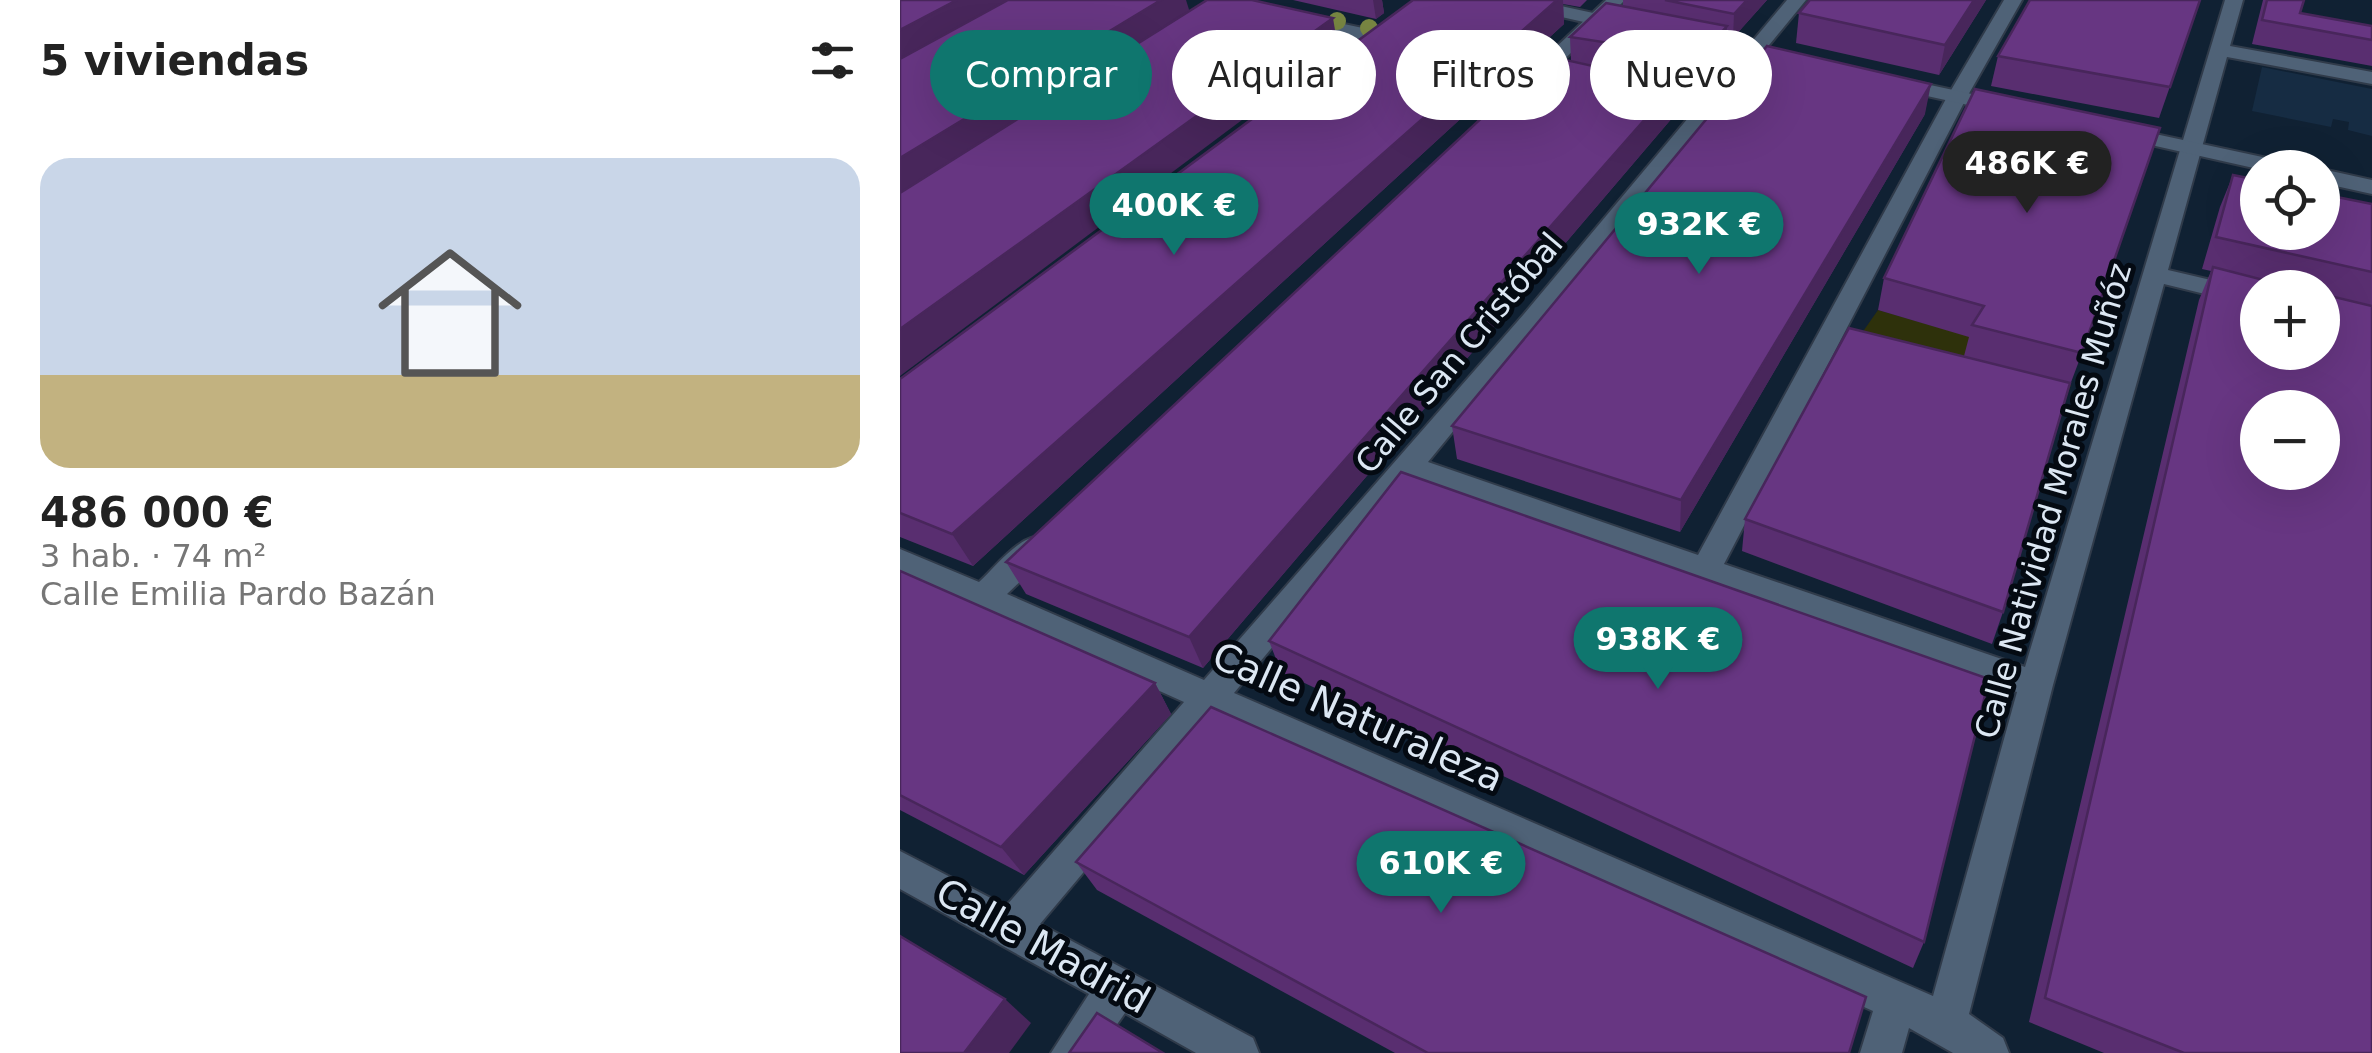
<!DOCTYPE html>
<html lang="es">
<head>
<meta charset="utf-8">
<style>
	body { margin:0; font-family:"DejaVu Sans",sans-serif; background:#f2f2f2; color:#222; height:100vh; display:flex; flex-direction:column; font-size:38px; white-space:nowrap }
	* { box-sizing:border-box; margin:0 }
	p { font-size:32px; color:#767676 }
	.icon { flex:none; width:55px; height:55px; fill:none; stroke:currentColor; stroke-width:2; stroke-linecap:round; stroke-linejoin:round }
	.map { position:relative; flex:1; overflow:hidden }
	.details { display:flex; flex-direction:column; background:#fff; width:900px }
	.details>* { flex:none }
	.banner { position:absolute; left:30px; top:30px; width:950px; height:90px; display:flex; gap:20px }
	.fabs { position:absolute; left:1340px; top:150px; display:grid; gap:20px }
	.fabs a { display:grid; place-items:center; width:100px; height:100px; border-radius:50%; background:#fff; box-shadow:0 10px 40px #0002; font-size:50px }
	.price { position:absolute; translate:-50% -85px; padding:0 22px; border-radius:35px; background:#0f766e; color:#fff; font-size:32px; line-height:65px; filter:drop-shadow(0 2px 5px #0008) }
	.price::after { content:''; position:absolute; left:50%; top:60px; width:30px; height:22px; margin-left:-15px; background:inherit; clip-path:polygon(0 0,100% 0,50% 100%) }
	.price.current { background:#222; color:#fff }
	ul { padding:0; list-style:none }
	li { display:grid; align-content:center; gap:20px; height:530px; padding:0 40px }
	li span { display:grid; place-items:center; height:310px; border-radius:30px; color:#555 }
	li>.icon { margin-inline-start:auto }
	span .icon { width:180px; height:180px; fill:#fffc; stroke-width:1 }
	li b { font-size:42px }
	h2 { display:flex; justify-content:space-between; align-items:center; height:120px; padding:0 40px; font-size:42px }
	.chip { padding:0 35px; border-radius:45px; background:#fff; box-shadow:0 10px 40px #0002; font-size:35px; line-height:90px }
	.chip.current { background:#0f766e; color:#fff }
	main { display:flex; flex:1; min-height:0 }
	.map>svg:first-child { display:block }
	.built { fill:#162c43 }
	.green { fill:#2e310b }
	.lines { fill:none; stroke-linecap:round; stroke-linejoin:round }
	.street-casing { stroke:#303b4a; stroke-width:4 }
	.secondary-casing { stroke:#303b4a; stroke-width:4 }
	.street { fill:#4f6277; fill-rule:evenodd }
	.secondary { fill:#4f6277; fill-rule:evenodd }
	.tree { fill:#788642 }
	.wall { fill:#592e70; fill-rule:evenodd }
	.shaded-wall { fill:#48265b }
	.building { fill:#673682; stroke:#48265b; stroke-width:2.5; fill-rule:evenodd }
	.labels { text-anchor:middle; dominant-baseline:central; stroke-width:10; stroke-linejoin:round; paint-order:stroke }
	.street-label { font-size:32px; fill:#dce7f3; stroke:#040a12 }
	.near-street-label { font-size:38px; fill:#dce7f3; stroke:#040a12 }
</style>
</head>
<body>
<main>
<section class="details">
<h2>5 viviendas<svg class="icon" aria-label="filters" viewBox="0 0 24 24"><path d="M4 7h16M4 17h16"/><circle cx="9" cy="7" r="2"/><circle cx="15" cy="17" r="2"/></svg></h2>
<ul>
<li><span style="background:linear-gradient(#c9d6e8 70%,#c2b280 0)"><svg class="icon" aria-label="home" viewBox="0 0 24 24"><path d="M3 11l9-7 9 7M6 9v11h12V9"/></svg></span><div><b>486 000 €</b><p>3 hab. · 74 m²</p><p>Calle Emilia Pardo Bazán</p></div></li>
</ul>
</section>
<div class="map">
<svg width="1472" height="1053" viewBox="0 0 1472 1053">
	<rect width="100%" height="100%" fill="#102133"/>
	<path class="built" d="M 1362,67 L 1472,89 L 1472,136 L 1448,130 L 1449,122 L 1433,119 L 1431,127 L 1352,111 Z"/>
	<path class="green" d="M 978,310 L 1075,338 L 1065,358 L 1171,385 L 1159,416 L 943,360 Z"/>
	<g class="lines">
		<g class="street-casing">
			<g id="street">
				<path d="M 706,0 L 725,0 L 634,89 L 620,89 L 620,81 Z"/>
				<path d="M 887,0 L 906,0 L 528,462 L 798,555 L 1047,97 L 1104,0 L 1122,0 L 1067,97 L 824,564 L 1125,667 L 1325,0 L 1343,0 L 1330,46 L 1472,72 L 1472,84 L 1327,57 L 1268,270 L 1358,291 L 1358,307 L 1264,284 L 1153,685 L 1069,1014 L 1103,1038 L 1109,1053 L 1053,1053 L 1009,1028 L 1002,1053 L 960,1053 L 973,1011 L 315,716 L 140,924 L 353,1038 L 359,1053 L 296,1053 L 225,1013 L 197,1053 L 151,1053 L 189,994 L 0,889 L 0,851 L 106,906 L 284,702 L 0,574 L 0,549 L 79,582 C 98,565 123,529 150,537 L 154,545 L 150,553 L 107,594 L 304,680 L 624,314 ZM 514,478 L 1117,692 L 1033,996 L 334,693 Z"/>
				<path d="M 397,14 L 491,34 L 500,40 L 491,46 L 390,24 L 390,16 Z"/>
			</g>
		</g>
		<g class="secondary-casing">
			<g id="secondary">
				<path d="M 599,0 L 633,0 L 735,22 L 737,26 L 728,32 L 608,5 Z"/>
				<path d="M 788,32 L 906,60 L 909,64 L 899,70 L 781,42 L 779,38 Z"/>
				<path d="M 993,77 L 1109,102 L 1119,108 L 1109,114 L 986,87 L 986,79 Z"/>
				<path d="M 1218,126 L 1381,161 L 1392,168 L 1358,169 L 1211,136 L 1207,132 L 1211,128 Z"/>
				<path d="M 1422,169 L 1472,180 L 1472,194 L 1422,183 Z"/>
			</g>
		</g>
		<use href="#street" class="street"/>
		<use href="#secondary" class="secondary"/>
	</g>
	<g class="tree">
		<circle cx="437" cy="21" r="9"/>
		<circle cx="469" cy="28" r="9"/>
	</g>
	<g class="wall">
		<path d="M 393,0 L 482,0 L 484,13 L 476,19 Z"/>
		<path d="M 513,0 L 687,0 L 680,7 L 663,4 L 664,24 L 73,566 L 0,537 L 0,379 Z"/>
		<path d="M 723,0 L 867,0 L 833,38 L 826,36 L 825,56 L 303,668 L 126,594 L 106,562 L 671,61 L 670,37 L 723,7 Z"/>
		<path d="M 910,0 L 1086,0 L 1039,75 L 896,43 L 899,13 Z"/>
		<path d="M 1300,0 L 1259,118 L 1091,86 L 1098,56 Z"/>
		<path d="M 1363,0 L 1404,0 L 1400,13 L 1472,26 L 1472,66 L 1352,44 Z"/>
		<path d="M 1075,89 L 1182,353 L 1170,385 L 1103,612 L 1092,644 L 842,551 L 845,519 L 1064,356 L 1069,337 L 978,310 L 984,278 Z"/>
		<path d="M 1025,114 L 780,532 L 557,459 L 552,426 Z"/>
		<path d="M 1333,175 L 1472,204 L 1472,1053 L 1204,1053 L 1129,1022 L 1299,300 L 1311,271 L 1302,269 L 1320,207 ZM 1358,288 L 1422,288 L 1422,352 Z"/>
		<path d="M 0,571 L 255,683 L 271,714 L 124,875 L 0,810 Z"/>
		<path d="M 369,641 L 1024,942 L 1013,968 L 381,672 Z"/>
		<path d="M 176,862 L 949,1053 L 495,1053 L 197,890 Z"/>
	</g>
	<g class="shaded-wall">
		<path d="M 57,0 L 122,0 L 0,68 L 0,30 Z"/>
		<path d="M 261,0 L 286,0 L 291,16 L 0,200 L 0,158 Z"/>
		<path d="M 473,0 L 482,0 L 484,13 L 476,19 Z"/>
		<path d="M 657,0 L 663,0 L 664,24 L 73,566 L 52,534 Z"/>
		<path d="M 847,0 L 867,0 L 833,38 L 834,14 Z"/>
		<path d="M 1074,0 L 1086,0 L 1039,75 L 1045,45 Z"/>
		<path d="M 433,18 L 438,48 L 0,376 L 0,329 Z"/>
		<path d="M 827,26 L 825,56 L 303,668 L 289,637 Z"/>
		<path d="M 1031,84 L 1025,114 L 780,532 L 781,500 Z"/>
		<path d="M 255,683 L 271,714 L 124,875 L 101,847 Z"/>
		<path d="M 105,999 L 131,1023 L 109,1053 L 64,1053 Z"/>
	</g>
	<g class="building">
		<path d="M 0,0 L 57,0 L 0,30 Z"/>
		<path d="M 108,0 L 261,0 L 0,158 L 0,59 Z"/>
		<path d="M 307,0 L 352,0 L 433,18 L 0,329 L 0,193 Z"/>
		<path d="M 513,0 L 657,0 L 52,534 L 0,513 L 0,379 Z"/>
		<path d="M 765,0 L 847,0 L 834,14 Z"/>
		<path d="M 910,0 L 1074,0 L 1045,45 L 899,13 Z"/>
		<path d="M 1130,0 L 1300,0 L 1270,87 L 1098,56 Z"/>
		<path d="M 1367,0 L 1404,0 L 1400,13 L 1472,26 L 1472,40 L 1362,20 Z"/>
		<path d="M 706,3 L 827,26 L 289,637 L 106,562 L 648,56 L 706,69 L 729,46 L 670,37 Z"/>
		<path d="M 867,46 L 1031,84 L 781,500 L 552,426 Z"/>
		<path d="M 1075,89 L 1260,128 L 1182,353 L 1072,325 L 1084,306 L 984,278 Z"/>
		<path d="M 1333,175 L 1358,180 L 1358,232 L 1422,232 L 1422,194 L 1472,204 L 1472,272 L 1316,237 Z"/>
		<path d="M 1313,267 L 1395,288 L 1358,288 L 1358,352 L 1422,352 L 1422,294 L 1472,306 L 1472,1053 L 1284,1053 L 1145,998 ZM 1358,408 L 1422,408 L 1422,472 L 1358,472 Z"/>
		<path d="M 949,328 L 1170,383 L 1103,612 L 845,519 Z"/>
		<path d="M 501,472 L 1089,679 L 1024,942 L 369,641 Z"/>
		<path d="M 0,571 L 255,683 L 101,847 L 0,795 Z"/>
		<path d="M 311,707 L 966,997 L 949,1053 L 528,1053 L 176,862 Z"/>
		<path d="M 0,936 L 105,999 L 64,1053 L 0,1053 Z"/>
		<path d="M 197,1013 L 263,1053 L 169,1053 Z"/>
	</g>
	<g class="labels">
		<g class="street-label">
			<text transform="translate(559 353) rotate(-50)">Calle San Cristóbal</text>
			<text transform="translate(1153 501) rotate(-74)">Calle Natividad Morales Muñóz</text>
		</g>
		<g class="near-street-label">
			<text transform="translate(458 717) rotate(24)">Calle Naturaleza</text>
			<text transform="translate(143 946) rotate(29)">Calle Madrid</text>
		</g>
	</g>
</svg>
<div class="fabs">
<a><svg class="icon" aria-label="locate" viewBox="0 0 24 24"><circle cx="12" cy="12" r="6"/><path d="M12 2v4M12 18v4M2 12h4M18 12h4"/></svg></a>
<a>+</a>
<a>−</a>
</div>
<b class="price current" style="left:1127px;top:216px">486K €</b>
<b class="price" style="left:274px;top:258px">400K €</b>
<b class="price" style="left:799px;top:277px">932K €</b>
<b class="price" style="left:758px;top:692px">938K €</b>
<b class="price" style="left:541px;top:916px">610K €</b>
<div class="banner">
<a class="chip current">Comprar</a>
<a class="chip">Alquilar</a>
<a class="chip">Filtros</a>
<a class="chip">Nuevo</a>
</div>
</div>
</main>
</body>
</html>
